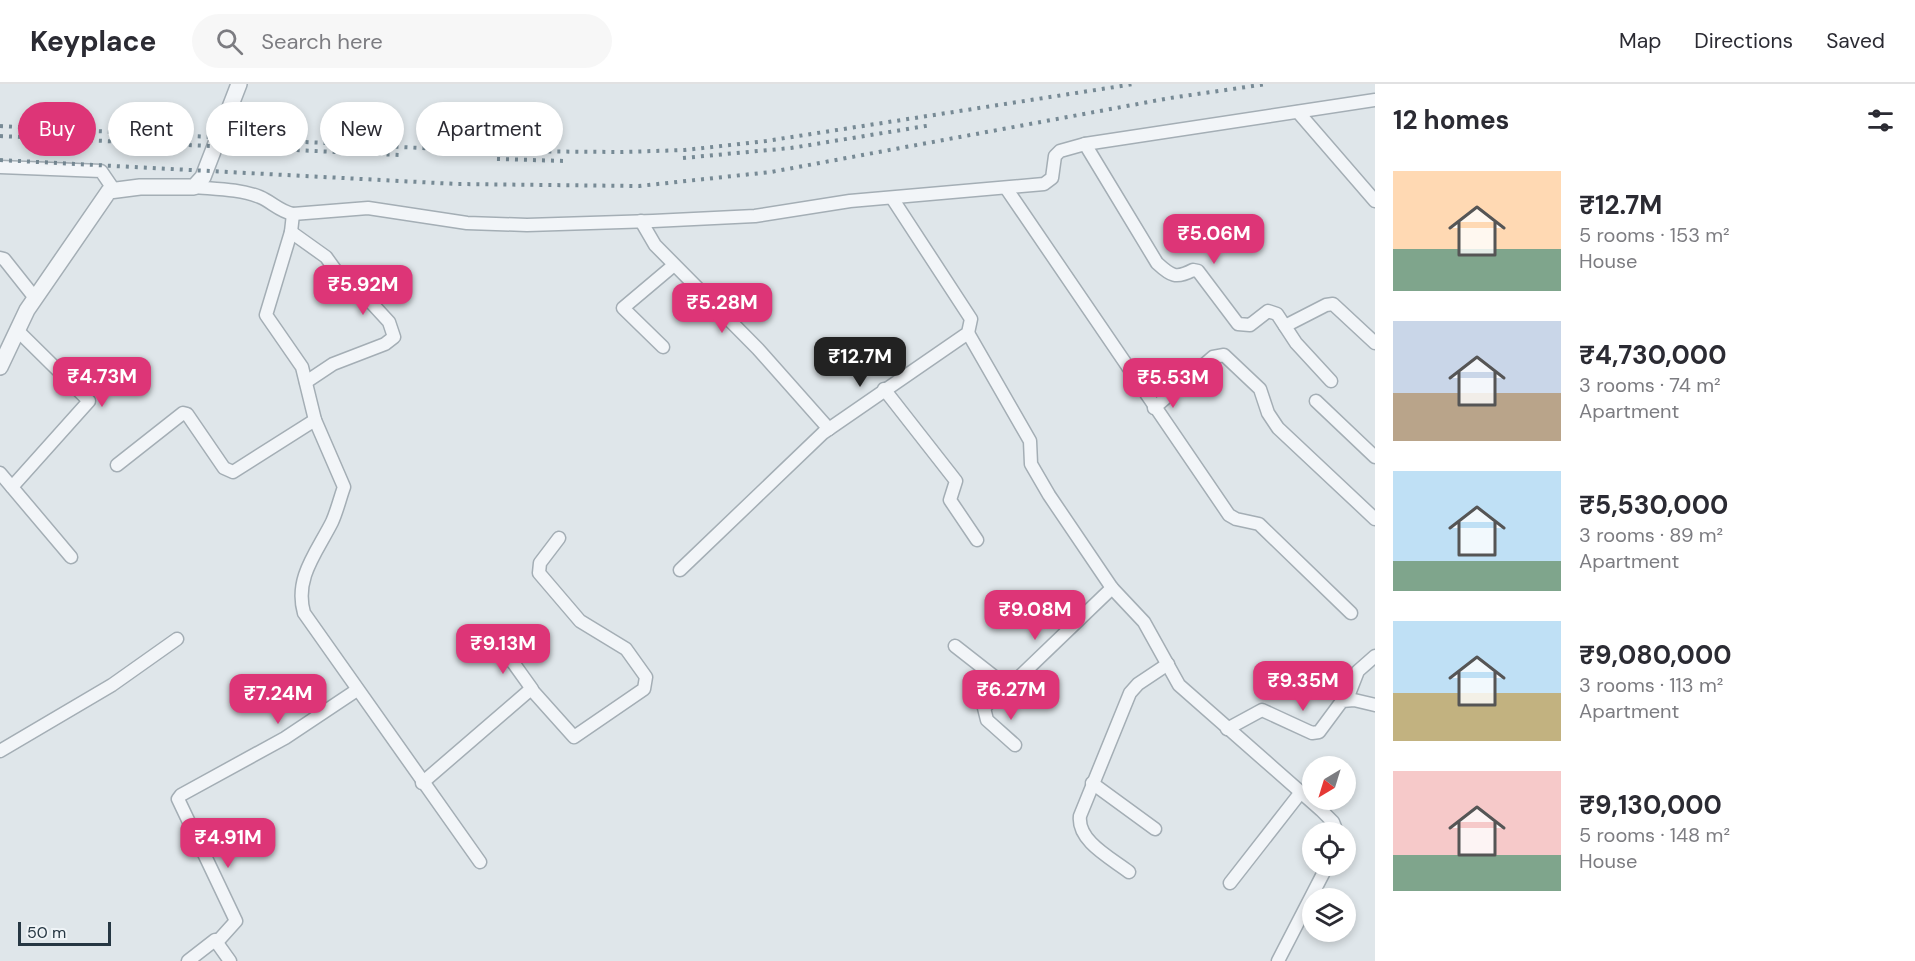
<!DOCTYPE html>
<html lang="en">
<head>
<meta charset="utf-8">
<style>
	body { margin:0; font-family:"DM Sans",sans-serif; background:#f7f7f7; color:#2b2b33; height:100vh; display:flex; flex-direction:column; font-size:22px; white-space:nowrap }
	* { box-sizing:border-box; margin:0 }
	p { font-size:20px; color:#7c7c81 }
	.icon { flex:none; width:33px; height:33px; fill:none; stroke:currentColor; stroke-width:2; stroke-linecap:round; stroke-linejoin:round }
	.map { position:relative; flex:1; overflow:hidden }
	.panel { display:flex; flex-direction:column; background:#fff; width:540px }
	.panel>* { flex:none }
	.banner { position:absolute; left:18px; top:18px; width:570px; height:54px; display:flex; gap:12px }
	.needle { width:39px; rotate:218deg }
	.controls { position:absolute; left:1302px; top:672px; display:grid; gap:12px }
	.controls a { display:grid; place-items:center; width:54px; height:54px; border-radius:50%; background:#fff; box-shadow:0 3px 9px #0003; font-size:30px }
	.scale { position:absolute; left:18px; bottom:15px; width:93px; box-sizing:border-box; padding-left:6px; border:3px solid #263743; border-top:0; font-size:16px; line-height:21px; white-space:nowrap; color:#263743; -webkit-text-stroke:4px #eff4f7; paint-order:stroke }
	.price { position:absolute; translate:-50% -51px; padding:0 14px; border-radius:12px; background:#dd3577; color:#fff; font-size:20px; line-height:39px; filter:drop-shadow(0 2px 3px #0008) }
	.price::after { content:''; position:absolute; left:50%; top:36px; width:18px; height:14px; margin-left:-9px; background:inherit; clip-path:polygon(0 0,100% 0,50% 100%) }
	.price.on { background:#222; color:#fff }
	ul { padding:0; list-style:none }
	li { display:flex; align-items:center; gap:18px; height:150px; padding:0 18px }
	li span { display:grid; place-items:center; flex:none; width:168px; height:120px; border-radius:0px; color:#555 }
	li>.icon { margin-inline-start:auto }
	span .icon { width:72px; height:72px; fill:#fffc; stroke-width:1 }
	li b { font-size:26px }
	h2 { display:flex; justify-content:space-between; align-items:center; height:72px; padding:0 18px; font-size:26px }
	.pill { padding:0 21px; border-radius:27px; background:#fff; box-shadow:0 3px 9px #0003; font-size:21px; line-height:54px }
	.pill.on { background:#dd3577; color:#fff }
	header { display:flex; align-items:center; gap:36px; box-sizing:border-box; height:84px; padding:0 30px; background:#fff; border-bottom:2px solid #e1e1e2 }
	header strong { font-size:28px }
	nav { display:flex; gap:33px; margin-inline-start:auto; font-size:21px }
	.search { width:420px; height:54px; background:#f7f7f7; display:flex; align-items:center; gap:15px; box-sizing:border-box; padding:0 21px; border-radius:33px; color:#7c7c81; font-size:22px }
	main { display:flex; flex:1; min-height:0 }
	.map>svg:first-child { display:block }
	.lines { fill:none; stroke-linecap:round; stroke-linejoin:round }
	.minor-casing { stroke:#a4aeb5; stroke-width:15 }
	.tertiary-casing { stroke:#a4aeb5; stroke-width:18 }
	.minor { stroke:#f2f5f8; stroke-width:12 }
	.tertiary { stroke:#f2f5f8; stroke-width:15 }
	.rail { stroke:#778a95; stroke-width:4; stroke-dasharray:3 6; stroke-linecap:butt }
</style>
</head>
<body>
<header>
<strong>Keyplace</strong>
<div class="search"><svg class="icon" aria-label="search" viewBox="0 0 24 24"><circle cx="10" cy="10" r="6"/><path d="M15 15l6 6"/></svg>Search here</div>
<nav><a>Map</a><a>Directions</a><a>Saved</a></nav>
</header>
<main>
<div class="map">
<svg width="1375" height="877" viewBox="0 0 1375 877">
	<rect width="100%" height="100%" fill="#dfe6ea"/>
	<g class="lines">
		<g class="minor-casing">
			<g id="minor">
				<path d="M 1298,28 L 1375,117"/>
				<path d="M 1085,60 L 1157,179 C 1171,192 1176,195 1193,186 L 1198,187 L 1238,240 L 1250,241 L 1268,227 L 1277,230 L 1296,259 L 1331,297"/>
				<path d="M 0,83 L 101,87 L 114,106"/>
				<path d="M 194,103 C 215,105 240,105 260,113 C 272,118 279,127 293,130 L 368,124 L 467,139 L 527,141 L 653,137 L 755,132 L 850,117 L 1044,100 L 1052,94 L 1055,72 L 1060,67 L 1085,60 L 1375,16"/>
				<path d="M 1006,104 L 1229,431 L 1236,435 L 1259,440 L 1351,529"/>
				<path d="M 293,130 L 291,148 L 266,231 L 302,283 L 315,336 L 344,403 C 340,414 337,427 332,438 C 317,468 294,494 304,529 L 480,778"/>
				<path d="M 641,137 L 655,161 L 758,265 L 829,345"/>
				<path d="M 291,148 L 326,173 L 344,198 L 366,213 L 389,238 L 394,253 L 385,260 L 333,280 L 306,298"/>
				<path d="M 0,174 L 4,175 L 35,214"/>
				<path d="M 1285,242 L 1326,221 L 1333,220 L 1375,259"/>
				<path d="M 968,249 L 1030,357 L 1031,380 L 1049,411 L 1112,504 L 1144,538 L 1179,601 L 1321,726 L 1333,738 L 1337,748"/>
				<path d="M 663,263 L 623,224 L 674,181"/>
				<path d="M 884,305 L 956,397 L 950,416 L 977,456"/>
				<path d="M 1316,317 L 1375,373"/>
				<path d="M 1154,324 L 1213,273 L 1224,271 L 1260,305 L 1268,329 L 1278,344 L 1375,435"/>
				<path d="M 117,381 L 183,329 L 187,330 L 224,384 L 233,388 L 315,336"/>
				<path d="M 0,389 L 71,473"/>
				<path d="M 12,403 L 89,317 L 17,246"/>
				<path d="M 680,486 L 823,349 L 968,249 L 971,235 L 892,114"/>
				<path d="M 499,559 L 532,605"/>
				<path d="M 955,562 L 1001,598 L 1012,600 L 1112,504"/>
				<path d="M 1007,601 L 984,624 L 987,636 L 1015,661"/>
				<path d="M 1347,615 L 1358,587 L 1375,572"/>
				<path d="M 1227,645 L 1262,626 L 1312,649 L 1319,648 L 1342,617 L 1354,616 L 1375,621"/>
				<path d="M 0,667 L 112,601 L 177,555"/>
				<path d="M 422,699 L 531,605 L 574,653 L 644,605 L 646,593 L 626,565 L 580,537 L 539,489 L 540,479 L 559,454"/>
				<path d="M 1092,699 L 1155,745"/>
				<path d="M 1129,788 C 1111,774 1077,757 1080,732 L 1130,609 L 1138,600 L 1168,580"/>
				<path d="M 1230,799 L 1301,708"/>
				<path d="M 218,857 L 236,837 L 178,715 L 181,711 L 285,654 L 357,606"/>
				<path d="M 188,877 L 215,856 L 230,877"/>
				<path d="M 1278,877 L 1327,782"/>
			</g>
		</g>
		<g class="tertiary-casing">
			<path id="tertiary" d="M 0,283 L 27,226 L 109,107 L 140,103 L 194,103 L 203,93 L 239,0"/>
		</g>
		<use href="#minor" class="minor"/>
		<use href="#tertiary" class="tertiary"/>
		<g class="rail">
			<path d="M 0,42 L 478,67 L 623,68 L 685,66 L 766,57 L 1134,0"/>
			<path d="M 0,52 L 399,71"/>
			<path d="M 683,74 L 791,64 L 932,41"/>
			<path d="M 497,75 L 566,77"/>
			<path d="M 0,76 L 457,100 L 639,102 L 771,88 L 1170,14 L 1267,0"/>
		</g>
	</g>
</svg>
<div class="controls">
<a><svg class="needle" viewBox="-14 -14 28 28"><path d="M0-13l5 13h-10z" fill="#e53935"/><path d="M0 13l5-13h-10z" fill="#7c7c81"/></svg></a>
<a><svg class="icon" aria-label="locate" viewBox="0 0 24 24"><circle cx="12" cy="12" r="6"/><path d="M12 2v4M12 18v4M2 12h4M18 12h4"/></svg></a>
<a><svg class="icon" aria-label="layers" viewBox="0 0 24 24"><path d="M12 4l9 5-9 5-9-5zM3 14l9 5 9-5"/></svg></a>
</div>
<div class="scale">50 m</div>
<b class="price" style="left:1214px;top:181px">₹5.06M</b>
<b class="price" style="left:363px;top:232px">₹5.92M</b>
<b class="price" style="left:722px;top:250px">₹5.28M</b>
<b class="price on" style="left:860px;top:304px">₹12.7M</b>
<b class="price" style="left:102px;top:324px">₹4.73M</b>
<b class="price" style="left:1173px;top:325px">₹5.53M</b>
<b class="price" style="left:1035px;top:557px">₹9.08M</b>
<b class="price" style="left:503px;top:591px">₹9.13M</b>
<b class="price" style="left:1303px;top:628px">₹9.35M</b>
<b class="price" style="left:1011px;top:637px">₹6.27M</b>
<b class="price" style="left:278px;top:641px">₹7.24M</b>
<b class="price" style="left:228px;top:785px">₹4.91M</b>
<div class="banner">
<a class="pill on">Buy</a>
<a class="pill">Rent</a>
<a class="pill">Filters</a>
<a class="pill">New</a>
<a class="pill">Apartment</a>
</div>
</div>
<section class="panel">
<h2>12 homes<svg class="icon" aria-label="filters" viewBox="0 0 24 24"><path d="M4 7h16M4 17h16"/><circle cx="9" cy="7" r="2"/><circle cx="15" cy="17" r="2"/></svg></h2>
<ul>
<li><span style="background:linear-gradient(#ffd9b3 65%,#7fa58c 0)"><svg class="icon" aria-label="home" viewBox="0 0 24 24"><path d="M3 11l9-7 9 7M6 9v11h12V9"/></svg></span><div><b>₹12.7M</b><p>5 rooms · 153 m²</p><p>House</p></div></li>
<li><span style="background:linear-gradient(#c9d6e8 60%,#b9a48a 0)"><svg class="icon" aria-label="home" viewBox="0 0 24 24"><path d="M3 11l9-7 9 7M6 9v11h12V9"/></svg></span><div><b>₹4,730,000</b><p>3 rooms · 74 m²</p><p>Apartment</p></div></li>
<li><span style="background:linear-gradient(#bfe0f5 75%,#7fa58c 0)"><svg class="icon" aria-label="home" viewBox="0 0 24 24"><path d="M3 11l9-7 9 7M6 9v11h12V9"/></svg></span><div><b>₹5,530,000</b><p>3 rooms · 89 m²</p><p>Apartment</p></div></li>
<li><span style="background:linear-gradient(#bfe0f5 60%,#c2b280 0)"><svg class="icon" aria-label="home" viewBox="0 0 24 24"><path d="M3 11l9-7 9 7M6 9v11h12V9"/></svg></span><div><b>₹9,080,000</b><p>3 rooms · 113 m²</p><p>Apartment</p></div></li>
<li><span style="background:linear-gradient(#f6c9c9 70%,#7fa58c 0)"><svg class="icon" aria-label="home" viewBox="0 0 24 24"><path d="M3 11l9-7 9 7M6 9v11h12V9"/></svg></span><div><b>₹9,130,000</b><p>5 rooms · 148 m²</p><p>House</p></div></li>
</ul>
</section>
</main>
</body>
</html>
